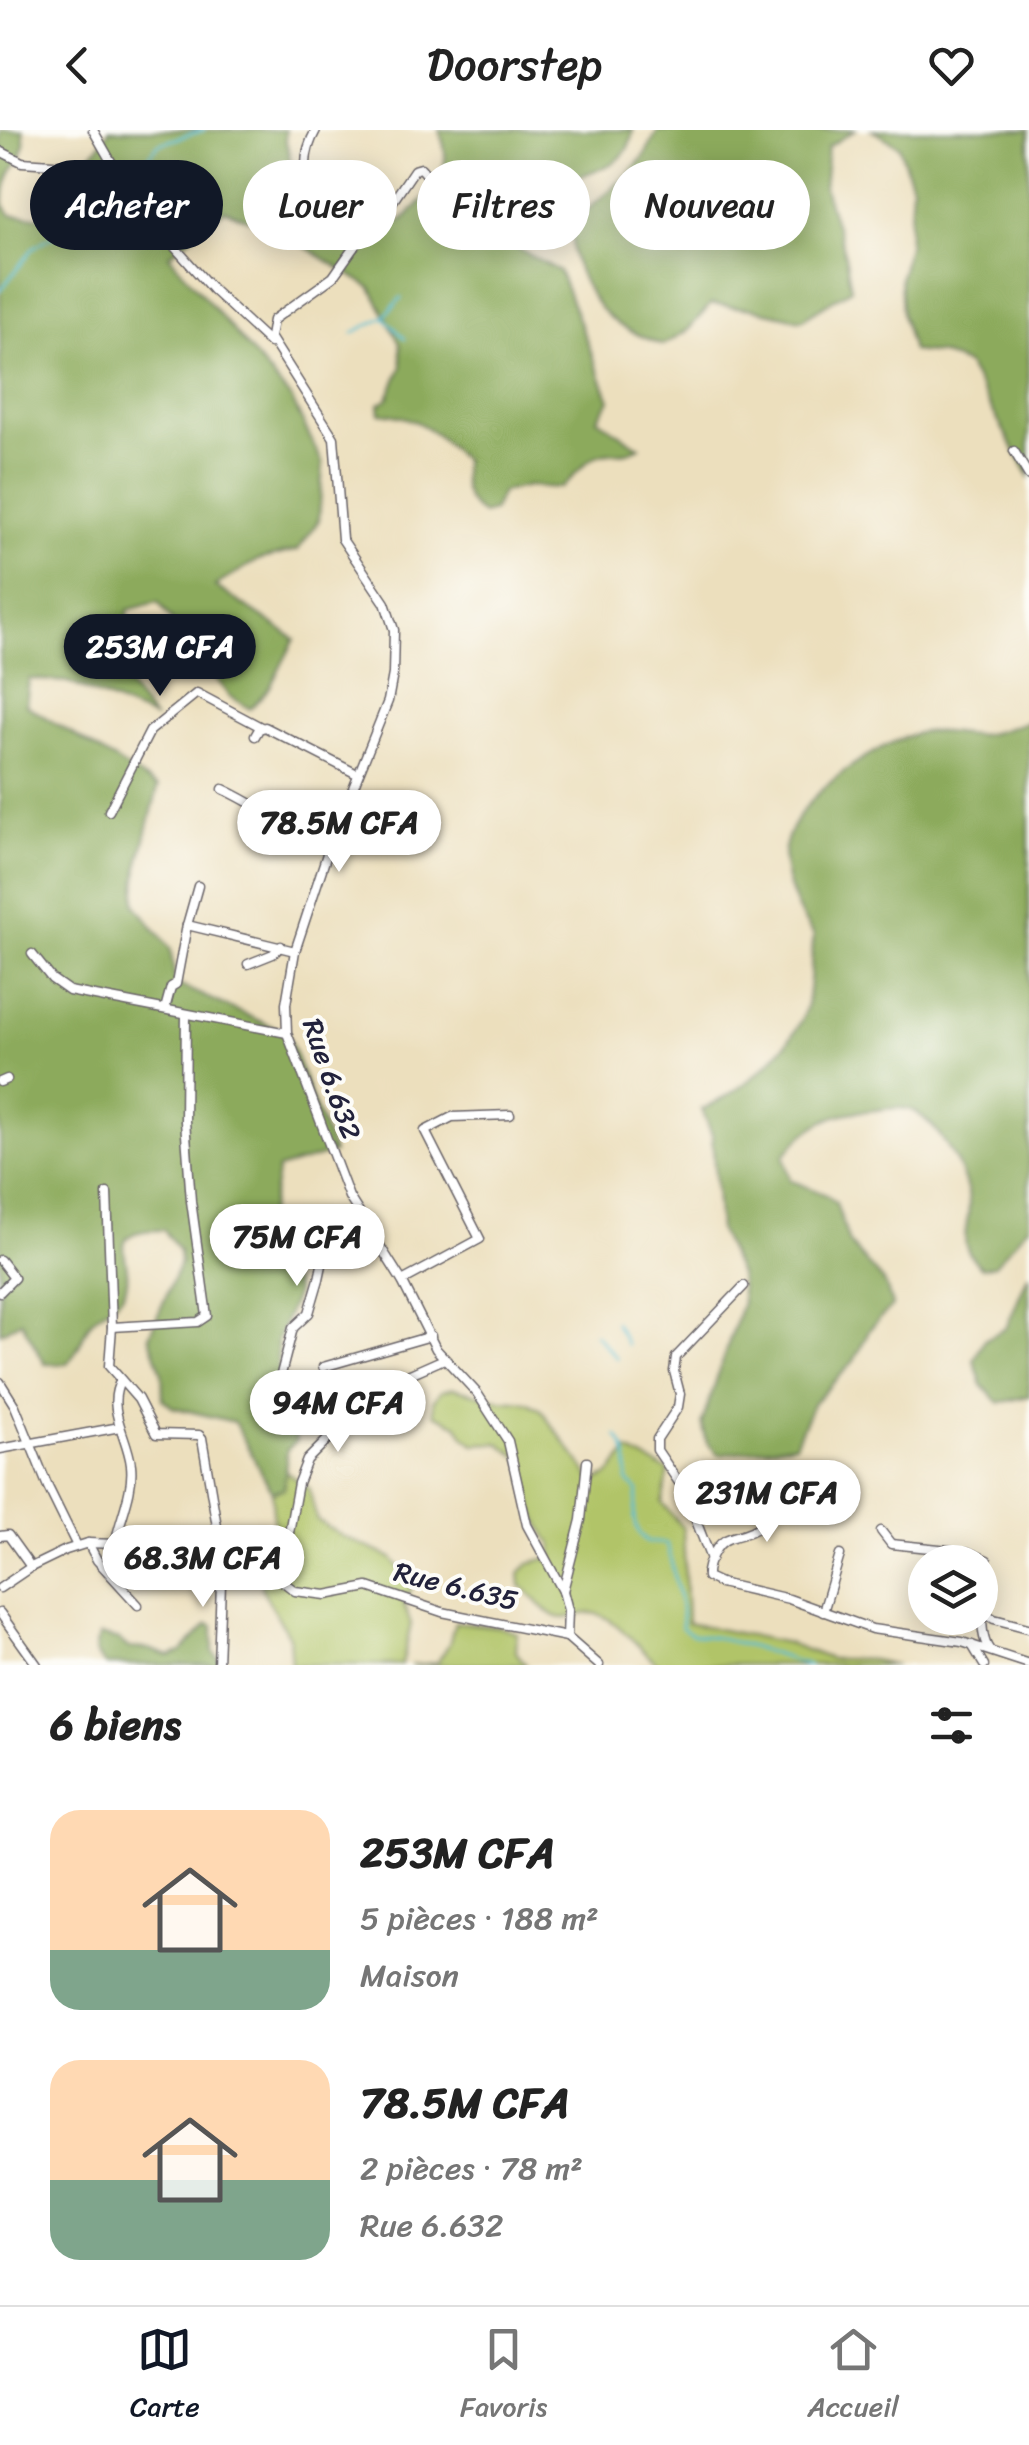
<!DOCTYPE html>
<html lang="fr">
<head>
<meta charset="utf-8">
<style>
	body { margin:0; font-family:Sriracha,sans-serif; background:#f6f6f6; color:#222; height:100vh; display:flex; flex-direction:column; font-size:38px; white-space:nowrap }
	* { box-sizing:border-box; margin:0 }
	p { font-size:32px; color:#767676 }
	.icon { flex:none; width:55px; height:55px; fill:none; stroke:currentColor; stroke-width:2; stroke-linecap:round; stroke-linejoin:round }
	.map { position:relative; height:1535px; overflow:hidden }
	.side { display:flex; flex-direction:column; background:#fff; flex:1 }
	.side>* { flex:none }
	.guide { position:absolute; left:30px; top:30px; width:970px; height:90px; display:flex; gap:20px }
	.controls { position:absolute; left:908px; top:1415px; display:grid; gap:20px }
	.controls a { display:grid; place-items:center; width:90px; height:90px; border-radius:50%; background:#fff; box-shadow:0 5px 25px #0003; font-size:50px }
	.price { position:absolute; translate:-50% -85px; padding:0 22px; border-radius:35px; background:#fff; color:#222; font-size:32px; line-height:65px; filter:drop-shadow(0 2px 5px #0008) }
	.price::after { content:''; position:absolute; left:50%; top:60px; width:30px; height:22px; margin-left:-15px; background:inherit; clip-path:polygon(0 0,100% 0,50% 100%) }
	.price.current { background:#111827; color:#fff }
	ul { padding:0; list-style:none }
	li { display:flex; align-items:center; gap:30px; height:250px; padding:0 50px }
	li span { display:grid; place-items:center; flex:none; width:280px; height:200px; border-radius:30px; color:#555 }
	li>.icon { margin-inline-start:auto }
	span .icon { width:120px; height:120px; fill:#fffc; stroke-width:1 }
	li b { font-size:42px }
	h2 { display:flex; justify-content:space-between; align-items:center; height:120px; padding:0 50px; font-size:42px }
	.chip { padding:0 35px; border-radius:45px; background:#fff; box-shadow:0 5px 25px #0003; font-size:35px; line-height:90px }
	.chip.current { background:#111827; color:#fff }
	header { display:flex; justify-content:space-between; align-items:center; height:130px; padding:0 50px; background:#fff; font-size:45px; font-weight:600 }
	.dock { display:flex; justify-content:space-around; align-items:center; height:140px; border-top:2px solid #e0e0e0; background:#fff; font-size:28px; color:#767676 }
	.dock a { display:grid; justify-items:center; gap:5px }
	.dock .current { color:#111827 }
	.map>svg:first-child { display:block }
	.green { fill:#b1c467; stroke:#6a7351; stroke-width:2.5 }
	.forest { fill:#8caa5c; stroke:#57664c; stroke-width:2.5 }
	.lines { fill:none; stroke-linecap:round; stroke-linejoin:round }
	.stream { stroke:#56bed2; stroke-width:2.5 }
	.minor-casing { stroke:#696468; stroke-width:11 }
	.minor { stroke:#fff; stroke-width:8 }
	.labels { text-anchor:middle; dominant-baseline:central; stroke-width:8; stroke-linejoin:round; paint-order:stroke }
	.street-label { font-size:28px; fill:#22223b; stroke:#fdfcf7 }
</style>
</head>
<body>
<header><svg class="icon" aria-label="back" viewBox="0 0 24 24"><path d="M15 5l-7 7 7 7"/></svg>Doorstep<svg class="icon" aria-label="heart" viewBox="0 0 24 24"><path d="M12 20l-8-8c-3-5 5-10 8-4 3-6 11-1 8 4z"/></svg></header>
<div class="map">
<svg width="1029" height="1535" viewBox="0 0 1029 1535">
	<rect width="100%" height="100%" fill="#fdfcf7"/>
	<filter id="ink" filterUnits="userSpaceOnUse"><feTurbulence type="fractalNoise" baseFrequency=".01" numOctaves="2"/><feDisplacementMap in="SourceGraphic" scale="20" xChannelSelector="R" yChannelSelector="G"/><feConvolveMatrix kernelMatrix="1 2 1 2 8 2 1 2 1" color-interpolation-filters="sRGB"/></filter>
	<filter id="wash" filterUnits="userSpaceOnUse"><feTurbulence type="fractalNoise" baseFrequency=".0048" numOctaves="4" result="noise"/><feDisplacementMap in="SourceGraphic" scale="40" xChannelSelector="R" yChannelSelector="G"/><feGaussianBlur stdDeviation="2.25" result="paint"/><feColorMatrix in="noise" values="0 0 0 0 0 0 0 0 0 0 0 0 0 0 0 0 0 1.4 0 .05"/><feComposite in="paint" operator="in"/></filter>
	<g filter="url(#wash)">
		<rect width="100%" height="100%" fill="#ecdfbd"/>
		<g class="green">
			<path d="M 453,1258 L 501,1270 L 527,1272 L 541,1280 L 594,1352 L 609,1345 L 628,1321 L 669,1341 L 662,1373 L 683,1398 L 687,1493 L 788,1513 L 830,1529 L 868,1529 L 896,1535 L 659,1535 C 641,1521 616,1488 597,1484 C 587,1481 575,1487 565,1488 C 547,1489 535,1466 521,1456 L 520,1443 L 529,1433 L 553,1427 L 553,1415 C 535,1395 526,1358 523,1331 L 499,1313 L 474,1314 L 464,1306 L 458,1295 L 434,1284 L 433,1271 L 441,1261 Z"/>
			<path d="M 285,1341 L 309,1358 L 317,1390 L 344,1407 L 392,1428 L 413,1455 L 404,1475 L 411,1494 L 402,1535 L 291,1535 L 289,1507 L 261,1457 L 274,1405 L 272,1362 L 284,1358 Z"/>
			<path d="M 455,1492 L 500,1497 L 517,1503 L 516,1522 L 526,1535 L 411,1535 L 437,1533 L 449,1514 Z"/>
		</g>
		<g class="forest">
			<path d="M 0,0 L 23,0 C 27,19 21,25 12,41 C 6,51 5,63 4,75 L 11,85 L 43,87 L 69,47 L 98,17 L 109,0 L 286,0 L 285,7 C 291,31 295,61 311,80 C 326,98 370,100 392,95 C 410,90 443,48 445,30 C 446,21 442,8 439,0 L 633,0 C 627,42 598,33 571,52 C 557,61 554,78 542,89 L 511,91 L 481,56 L 506,112 L 559,141 L 610,270 L 597,289 L 640,317 C 619,328 616,319 599,325 C 585,329 573,349 561,358 L 528,356 L 502,362 L 493,381 L 482,384 C 461,370 462,354 463,330 C 435,302 421,287 380,283 L 379,274 L 388,268 L 402,236 L 400,214 L 371,158 L 286,105 L 225,80 L 169,125 L 292,270 L 323,334 L 319,390 L 298,420 L 258,430 L 215,456 L 295,509 L 270,557 L 250,579 L 229,566 L 158,472 L 128,480 L 124,551 L 153,588 L 68,552 L 29,549 L 26,575 L 158,657 L 138,737 L 135,774 L 170,818 L 176,854 L 287,903 L 333,1023 L 278,1039 L 266,1099 L 269,1123 L 293,1152 L 296,1163 L 277,1211 L 278,1238 L 293,1258 L 296,1311 L 287,1320 L 284,1358 L 272,1362 L 234,1292 L 172,1277 L 163,1269 L 162,1243 L 149,1206 L 180,1133 L 179,1121 L 164,1100 C 96,1099 139,1130 124,1162 C 117,1176 98,1180 90,1193 C 81,1208 79,1222 67,1234 L 45,1234 L 21,1191 L 0,1203 Z"/>
			<path d="M 658,0 L 855,0 L 828,17 L 824,58 L 845,125 L 851,159 L 801,190 L 753,179 L 711,174 L 688,200 L 663,215 C 628,202 604,192 586,157 C 544,81 608,76 643,27 C 649,19 653,9 658,0 Z"/>
			<path d="M 872,0 L 1029,0 L 1029,346 L 967,235 L 941,224 L 912,221 L 902,184 L 900,148 L 908,116 L 912,56 L 899,16 Z"/>
			<path d="M 1029,591 L 1029,1095 L 995,1135 L 982,1138 C 956,1114 967,1106 969,1076 C 970,1048 939,993 913,981 C 900,975 881,980 867,981 C 831,982 806,997 784,1026 L 790,1050 L 827,1065 L 836,1073 L 849,1113 L 886,1155 L 892,1176 L 870,1199 L 854,1231 L 813,1274 L 795,1314 L 719,1325 L 707,1313 L 702,1293 L 742,1172 L 739,1144 L 719,1101 L 712,1005 L 702,979 C 740,964 803,911 808,868 C 811,847 811,826 814,805 C 799,786 783,751 784,726 C 787,672 869,618 914,604 C 933,598 957,605 976,605 C 993,605 1013,596 1029,591 Z"/>
			<path d="M 1029,1143 L 1029,1266 L 999,1273 L 982,1255 L 974,1230 L 984,1210 L 1006,1198 Z"/>
			<path d="M 208,1494 L 213,1496 L 213,1522 L 222,1532 L 239,1535 L 106,1535 C 93,1525 93,1519 100,1505 L 119,1510 L 129,1518 L 149,1519 L 169,1526 L 181,1522 Z"/>
		</g>
		<g class="lines">
			<g class="stream">
				<path d="M 134,44 L 159,14 L 204,0"/>
				<path d="M 0,161 L 34,117 L 59,102 L 69,84 C 101,82 109,78 127,52"/>
				<path d="M 385,188 L 405,209"/>
				<path d="M 353,203 L 384,187 L 401,168"/>
				<path d="M 615,1192 L 627,1215"/>
				<path d="M 595,1204 L 617,1228"/>
				<path d="M 617,1306 C 628,1319 629,1334 627,1351 L 638,1361 C 634,1380 631,1398 647,1412 L 667,1414 L 668,1417 L 681,1477 L 682,1498 L 692,1504 L 725,1509 L 809,1535"/>
			</g>
		</g>
	</g>
	<g filter="url(#ink)">
		<g class="lines">
			<g class="minor-casing">
				<g id="minor">
					<path d="M 93,0 L 117,42"/>
					<path d="M 316,0 C 284,58 338,72 354,117 L 333,147 L 273,190 L 270,207 L 334,308 L 342,409 L 385,473 L 394,500 L 393,544 L 388,571 L 329,718 L 295,821 L 286,874 L 287,903 L 349,1067 L 402,1151 L 436,1219 L 477,1263 L 508,1311 L 527,1395 L 563,1461 L 568,1480 L 567,1507"/>
					<path d="M 0,21 L 22,32 L 98,37 L 136,51 L 145,64 L 150,87 L 165,106 L 213,160 L 270,213"/>
					<path d="M 354,117 L 385,83 L 414,40 L 421,38 L 467,92"/>
					<path d="M 1014,321 L 1029,346"/>
					<path d="M 255,606 L 259,599 L 265,597 L 357,644"/>
					<path d="M 223,659 C 260,676 292,701 329,718"/>
					<path d="M 109,681 L 150,601 L 197,563 L 261,597"/>
					<path d="M 187,795 L 295,821"/>
					<path d="M 32,824 L 52,849 L 69,861 L 287,903"/>
					<path d="M 248,834 L 273,824 L 281,816"/>
					<path d="M 165,879 L 171,857 L 176,854 L 187,795 L 198,756"/>
					<path d="M 0,952 L 7,949"/>
					<path d="M 107,1063 L 112,1197 L 109,1236 L 138,1269 L 156,1304 L 199,1305 L 202,1308 L 222,1426 L 218,1535"/>
					<path d="M 0,1130 L 14,1148 L 0,1162"/>
					<path d="M 402,1151 L 480,1109 L 425,1001 L 452,987 L 510,985"/>
					<path d="M 112,1197 L 198,1192 L 207,1186 L 191,1071 L 185,991 L 186,884"/>
					<path d="M 323,1237 L 431,1206"/>
					<path d="M 0,1252 L 15,1276 L 48,1357 L 77,1416"/>
					<path d="M 272,1279 L 293,1198 L 309,1183 L 319,1149 L 322,1135 L 321,1098 L 360,1084"/>
					<path d="M 0,1319 L 120,1297"/>
					<path d="M 769,1368 C 772,1399 752,1401 730,1408 C 716,1412 706,1435 707,1447 L 720,1453 L 789,1469 L 872,1499 L 962,1512 L 1029,1534"/>
					<path d="M 881,1401 L 891,1414 L 968,1422 L 987,1430 C 985,1454 976,1501 989,1519"/>
					<path d="M 0,1406 L 8,1405 L 31,1437"/>
					<path d="M 88,1413 L 97,1430 L 138,1475"/>
					<path d="M 115,1414 C 120,1388 134,1361 131,1335 C 128,1307 105,1278 121,1250"/>
					<path d="M 711,1429 L 684,1360 L 657,1320 L 657,1309 L 678,1277 L 680,1264 L 674,1241 L 676,1227 L 744,1156"/>
					<path d="M 275,1446 L 286,1419 L 298,1353 L 307,1330 L 330,1307 L 401,1248 L 444,1229"/>
					<path d="M 0,1458 L 31,1437 L 66,1420 L 88,1413 L 115,1414 L 186,1431 L 239,1425 L 265,1438 L 295,1461 L 326,1465 L 368,1457 L 442,1482 L 567,1507"/>
					<path d="M 563,1461 L 581,1390 L 587,1332"/>
					<path d="M 823,1482 L 840,1425"/>
					<path d="M 0,1483 L 37,1535"/>
					<path d="M 984,1483 L 994,1489 L 1028,1498"/>
					<path d="M 567,1507 L 599,1535"/>
					<path d="M 972,1515 L 984,1535"/>
				</g>
			</g>
			<use href="#minor" class="minor"/>
		</g>
	</g>
	<g class="labels">
		<g class="street-label">
			<text transform="translate(332 949) rotate(71)">Rue 6.632</text>
			<text transform="translate(456 1456) rotate(14)">Rue 6.635</text>
		</g>
	</g>
</svg>
<div class="controls">
<a><svg class="icon" aria-label="layers" viewBox="0 0 24 24"><path d="M12 4l9 5-9 5-9-5zM3 14l9 5 9-5"/></svg></a>
</div>
<b class="price current" style="left:160px;top:569px">253M CFA</b>
<b class="price" style="left:339px;top:745px">78.5M CFA</b>
<b class="price" style="left:297px;top:1159px">75M CFA</b>
<b class="price" style="left:338px;top:1325px">94M CFA</b>
<b class="price" style="left:767px;top:1415px">231M CFA</b>
<b class="price" style="left:203px;top:1480px">68.3M CFA</b>
<div class="guide">
<a class="chip current">Acheter</a>
<a class="chip">Louer</a>
<a class="chip">Filtres</a>
<a class="chip">Nouveau</a>
</div>
</div>
<section class="side">
<h2>6 biens<svg class="icon" aria-label="filters" viewBox="0 0 24 24"><path d="M4 7h16M4 17h16"/><circle cx="9" cy="7" r="2"/><circle cx="15" cy="17" r="2"/></svg></h2>
<ul>
<li><span style="background:linear-gradient(#ffd9b3 70%,#7fa58c 0)"><svg class="icon" aria-label="home" viewBox="0 0 24 24"><path d="M3 11l9-7 9 7M6 9v11h12V9"/></svg></span><div><b>253M CFA</b><p>5 pièces · 188 m²</p><p>Maison</p></div></li>
<li><span style="background:linear-gradient(#ffd9b3 60%,#7fa58c 0)"><svg class="icon" aria-label="home" viewBox="0 0 24 24"><path d="M3 11l9-7 9 7M6 9v11h12V9"/></svg></span><div><b>78.5M CFA</b><p>2 pièces · 78 m²</p><p>Rue 6.632</p></div></li>
</ul>
</section>
<nav class="dock">
<a class="current"><svg class="icon" aria-label="map" viewBox="0 0 24 24"><path d="M3 6l6-2 6 2 6-2v14l-6 2-6-2-6 2zM9 4v14M15 6v14"/></svg>Carte</a>
<a><svg class="icon" aria-label="saved" viewBox="0 0 24 24"><path d="M7 4h10v16l-5-4-5 4z"/></svg>Favoris</a>
<a><svg class="icon" aria-label="home" viewBox="0 0 24 24"><path d="M3 11l9-7 9 7M6 9v11h12V9"/></svg>Accueil</a>
</nav>
</body>
</html>
